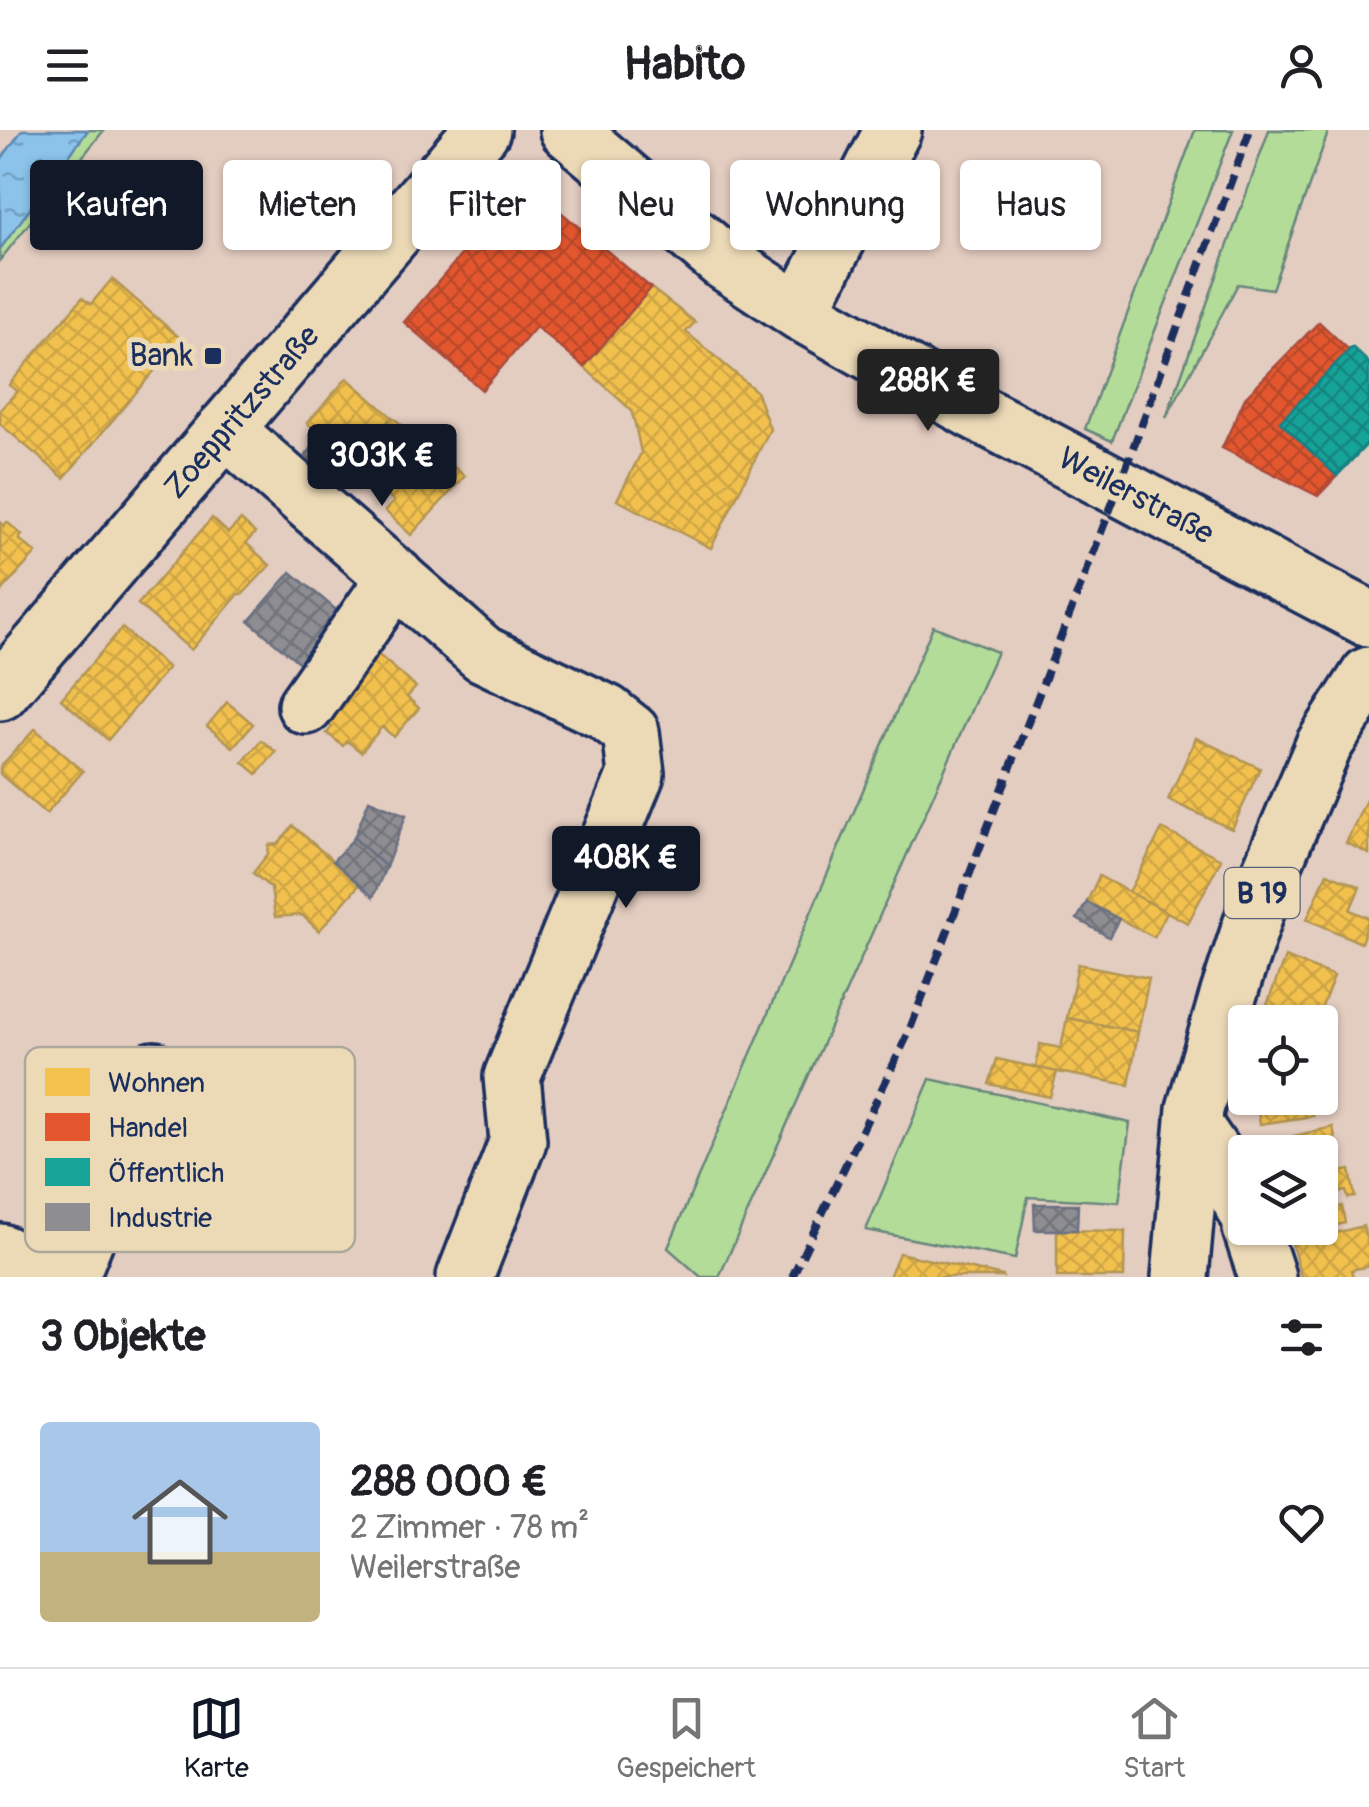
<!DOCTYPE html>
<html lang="de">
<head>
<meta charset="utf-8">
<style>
	body { margin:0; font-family:Pangolin,sans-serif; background:#f2f2f2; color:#202124; height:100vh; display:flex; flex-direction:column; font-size:38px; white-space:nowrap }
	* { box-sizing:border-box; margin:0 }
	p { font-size:32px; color:#757577 }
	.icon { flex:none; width:55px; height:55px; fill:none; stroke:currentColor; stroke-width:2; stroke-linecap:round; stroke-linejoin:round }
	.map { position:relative; height:1147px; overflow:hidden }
	.side { display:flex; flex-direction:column; background:#fff; flex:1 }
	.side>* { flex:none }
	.top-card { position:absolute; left:30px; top:30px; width:1310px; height:90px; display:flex; gap:20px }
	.controls { position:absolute; left:1228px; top:875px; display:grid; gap:20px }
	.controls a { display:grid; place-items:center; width:110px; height:110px; border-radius:10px; background:#fff; box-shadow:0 2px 8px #0004; font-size:50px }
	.price { position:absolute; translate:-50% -85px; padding:0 22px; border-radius:10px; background:#111827; color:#fff; font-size:32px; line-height:65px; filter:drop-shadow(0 2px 5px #0008) }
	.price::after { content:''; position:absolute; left:50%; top:60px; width:30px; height:22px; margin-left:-15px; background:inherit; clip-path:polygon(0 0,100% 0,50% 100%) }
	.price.current { background:#222; color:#fff }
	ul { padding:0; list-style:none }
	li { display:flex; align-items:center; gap:30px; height:250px; padding:0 40px }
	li+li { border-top:2px solid #e0e0e0 }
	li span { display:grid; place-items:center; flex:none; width:280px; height:200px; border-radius:10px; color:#555 }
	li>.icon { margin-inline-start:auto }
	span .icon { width:120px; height:120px; fill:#fffc; stroke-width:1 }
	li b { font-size:42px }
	h2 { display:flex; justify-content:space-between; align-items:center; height:120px; padding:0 40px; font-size:42px }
	.tag { padding:0 35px; border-radius:10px; background:#fff; box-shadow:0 2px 8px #0004; font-size:35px; line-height:90px }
	.tag.current { background:#111827; color:#fff }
	header { display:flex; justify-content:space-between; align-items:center; height:130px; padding:0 40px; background:#fff; font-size:45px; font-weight:700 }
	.menu { display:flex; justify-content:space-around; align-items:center; height:140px; border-top:2px solid #e0e0e0; background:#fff; font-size:28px; color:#757577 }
	.menu a { display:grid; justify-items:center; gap:5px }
	.menu .current { color:#111827 }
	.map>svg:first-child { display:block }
	.green { fill:#b4dc99; stroke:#68867c; stroke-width:2.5 }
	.water { fill:url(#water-ripples); stroke:#5e88b2; stroke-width:2.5 }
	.homes { fill:url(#homes-cross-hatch); stroke:#b29553; stroke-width:2.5 }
	.shops { fill:url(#shops-cross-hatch); stroke:#a84b3c; stroke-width:2.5 }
	.public { fill:url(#public-cross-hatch); stroke:#188087; stroke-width:2.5 }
	.industry { fill:url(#industry-cross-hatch); stroke:#6b7182; stroke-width:2.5 }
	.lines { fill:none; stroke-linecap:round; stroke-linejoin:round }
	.minor-casing { stroke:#1b2f5e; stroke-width:62 }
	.major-casing { stroke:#1b2f5e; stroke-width:62 }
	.minor { stroke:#ecdab7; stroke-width:55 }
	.major { stroke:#ecdab7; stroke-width:55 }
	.rail { stroke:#1b2f5e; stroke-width:8; stroke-dasharray:15 8; stroke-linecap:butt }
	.poi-dot { fill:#1b2f5e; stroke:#ecdab7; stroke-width:4 }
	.labels { text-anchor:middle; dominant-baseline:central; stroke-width:10; stroke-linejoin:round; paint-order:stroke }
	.shield { fill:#ecdab7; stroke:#5a6279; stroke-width:2.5 }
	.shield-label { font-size:30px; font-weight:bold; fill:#1b2f5e }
	.poi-label { font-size:32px; fill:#1b2f5e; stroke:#ecdab7; text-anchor:end }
	.street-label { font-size:32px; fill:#1b2f5e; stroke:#ecdab7 }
	.key { fill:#ecdab7; stroke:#ada79c; stroke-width:2.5 }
	.key-label { font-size:28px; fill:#1b2f5e }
</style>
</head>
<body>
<header><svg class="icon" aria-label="menu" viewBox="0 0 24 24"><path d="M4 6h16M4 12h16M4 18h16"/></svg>Habito<svg class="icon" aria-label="person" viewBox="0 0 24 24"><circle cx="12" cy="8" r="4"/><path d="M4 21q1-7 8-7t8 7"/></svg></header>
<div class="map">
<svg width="1369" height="1147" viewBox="0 0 1369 1147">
	<defs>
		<pattern id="water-ripples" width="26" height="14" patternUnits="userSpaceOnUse" patternTransform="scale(2.5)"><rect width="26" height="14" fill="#8bc3ea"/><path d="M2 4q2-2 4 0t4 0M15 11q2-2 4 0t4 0" fill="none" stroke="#719fc1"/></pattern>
		<pattern id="homes-cross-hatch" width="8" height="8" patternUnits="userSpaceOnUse" patternTransform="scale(2.5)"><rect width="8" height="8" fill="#f2c14e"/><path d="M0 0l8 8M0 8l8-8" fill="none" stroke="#cfa646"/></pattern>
		<pattern id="shops-cross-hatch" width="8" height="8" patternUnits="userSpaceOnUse" patternTransform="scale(2.5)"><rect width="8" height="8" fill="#e4572e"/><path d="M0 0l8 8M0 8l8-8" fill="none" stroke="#b8482a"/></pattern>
		<pattern id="public-cross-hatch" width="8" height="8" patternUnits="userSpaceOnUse" patternTransform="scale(2.5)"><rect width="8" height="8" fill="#17a398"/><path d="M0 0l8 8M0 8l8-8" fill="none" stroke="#14857f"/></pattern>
		<pattern id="industry-cross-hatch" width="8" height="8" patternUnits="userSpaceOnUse" patternTransform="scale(2.5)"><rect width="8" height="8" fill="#8d8d92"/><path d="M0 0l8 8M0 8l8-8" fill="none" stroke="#72747a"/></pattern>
	</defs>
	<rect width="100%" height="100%" fill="#e3ccc0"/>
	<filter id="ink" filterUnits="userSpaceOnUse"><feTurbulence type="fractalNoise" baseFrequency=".01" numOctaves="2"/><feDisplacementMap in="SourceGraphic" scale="20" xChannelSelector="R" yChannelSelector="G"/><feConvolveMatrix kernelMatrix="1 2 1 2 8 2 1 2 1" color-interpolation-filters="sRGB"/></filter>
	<g filter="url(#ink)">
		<g class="green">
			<path d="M 88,0 L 104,0 L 0,130 L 0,119 Z"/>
			<path d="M 1195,0 L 1233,0 L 1112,311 L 1085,299 Z"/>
			<path d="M 1269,0 L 1329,0 L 1272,159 L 1238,154 L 1166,288 Z"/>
			<path d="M 933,496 L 997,522 L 719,1147 L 701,1147 L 668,1118 Z"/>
			<path d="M 930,949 L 1130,993 L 1119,1072 L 1028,1067 L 1015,1129 L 866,1100 Z"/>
		</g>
		<path class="water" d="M 22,0 L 88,0 L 0,119 L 0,31 Z"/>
		<g class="homes">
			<path d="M 112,149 L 181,209 L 64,348 L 0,294 L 0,280 L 17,261 L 9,255 L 82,168 L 91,174 Z"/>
			<path d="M 651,158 L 695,192 L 686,202 L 756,261 L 770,299 L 711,418 L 617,370 L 641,323 L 635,294 L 631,280 L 584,237 Z"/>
			<path d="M 347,248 L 392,287 L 352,333 L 307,293 Z"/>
			<path d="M 392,287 L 465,346 L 411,405 L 385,381 L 394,371 L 352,333 Z"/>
			<path d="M 212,388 L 228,403 L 241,390 L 255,403 L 246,413 L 270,435 L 243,464 L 239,464 L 191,520 L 138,474 Z"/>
			<path d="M 0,392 L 4,396 L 7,392 L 22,405 L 19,409 L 36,423 L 0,463 Z"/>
			<path d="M 122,498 L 168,538 L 108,610 L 61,569 Z"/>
			<path d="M 373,520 L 416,557 L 407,567 L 419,578 L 394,607 L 382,597 L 361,622 L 347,611 L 343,616 L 327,603 L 332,597 L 317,584 Z"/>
			<path d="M 227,572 L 253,594 L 233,617 L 207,596 Z"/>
			<path d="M 35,599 L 83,641 L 46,684 L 0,644 L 0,637 Z"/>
			<path d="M 1196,608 L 1260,638 L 1232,699 L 1168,670 Z"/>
			<path d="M 261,610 L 276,622 L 257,644 L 243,632 Z"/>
			<path d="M 1367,668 L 1369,669 L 1369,724 L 1346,713 Z"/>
			<path d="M 293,696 L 360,754 L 319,801 L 302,785 L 275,787 L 271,758 L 253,743 L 268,724 L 269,715 L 278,714 Z"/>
			<path d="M 1162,699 L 1221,729 L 1188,793 L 1129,762 Z"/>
			<path d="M 1327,743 L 1360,757 L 1350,780 L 1369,788 L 1361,813 L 1307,789 Z"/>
			<path d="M 1099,746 L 1167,782 L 1154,807 L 1087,772 Z"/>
			<path d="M 1285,827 L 1334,846 L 1316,892 L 1267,875 Z"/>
			<path d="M 1078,834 L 1149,848 L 1138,902 L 1067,888 Z"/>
			<path d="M 1067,888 L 1138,902 L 1129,955 L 1036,938 L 1040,914 L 1061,918 Z"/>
			<path d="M 997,929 L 1057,942 L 1050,967 L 989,954 Z"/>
			<path d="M 1256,968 L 1310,968 L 1313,986 L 1260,994 Z"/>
			<path d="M 1333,997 L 1342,1042 L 1327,1044 L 1327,1049 L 1320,1051 L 1320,1022 L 1270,1022 L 1267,1012 Z"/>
			<path d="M 1350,1040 L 1355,1067 L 1348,1068 L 1346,1061 L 1331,1064 L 1333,1078 L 1342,1076 L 1345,1093 L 1291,1107 L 1289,1098 L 1320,1098 L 1320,1051 L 1327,1049 L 1327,1044 Z"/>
			<path d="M 1363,1096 L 1369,1119 L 1369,1136 L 1351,1140 L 1353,1147 L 1301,1147 L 1292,1114 Z"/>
			<path d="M 1057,1100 L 1125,1101 L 1124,1147 L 1057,1147 Z"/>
			<path d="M 899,1123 L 1003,1146 L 1003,1147 L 889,1147 Z"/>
		</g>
		<g class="shops">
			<path d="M 543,67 L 651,158 L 584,237 L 536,197 L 482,260 L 404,192 L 508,70 Z"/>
			<path d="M 1319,192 L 1349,220 L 1280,292 L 1337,346 L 1318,366 L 1222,318 L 1246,266 Z"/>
		</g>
		<path class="public" d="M 1352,217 L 1369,233 L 1369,312 L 1337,346 L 1280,292 Z"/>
		<g class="industry">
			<path d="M 311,319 L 340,345 L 327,361 L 298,335 Z"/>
			<path d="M 291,442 L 348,490 L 308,540 L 249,491 Z"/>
			<path d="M 369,670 L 406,685 L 386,737 L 354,708 Z"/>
			<path d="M 354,708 L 386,737 L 373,767 L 333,731 Z"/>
			<path d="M 1087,772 L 1119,789 L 1109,807 L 1077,789 Z"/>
			<path d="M 1034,1074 L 1078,1074 L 1077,1100 L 1035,1100 Z"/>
		</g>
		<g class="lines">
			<g class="minor-casing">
				<g id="minor">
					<path d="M 568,0 L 723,131 L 800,182 L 974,281 L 1369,489"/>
					<path d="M 800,182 L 893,0"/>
					<path d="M 225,299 L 483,524 L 607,583 L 631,602 L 636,644 L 512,947 L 518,1011 L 465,1147"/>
					<path d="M 306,576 L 396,447"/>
					<path d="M 1194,996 L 1224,1040 L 1245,1079"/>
					<path d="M 1251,1098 L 1267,1147"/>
					<path d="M 0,1122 L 54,1147"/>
					<path d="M 70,1147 L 154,940"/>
				</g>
			</g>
			<g class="major-casing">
				<g id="major">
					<path d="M 0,562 L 482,0"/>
					<path d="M 1180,1147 L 1195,979 L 1228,866 L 1264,756 L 1324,615 L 1369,545"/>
				</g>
			</g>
			<use href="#minor" class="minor"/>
			<use href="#major" class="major"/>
			<path class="rail" d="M 792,1147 L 908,904 L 1119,356 L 1250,0"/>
		</g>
	</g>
	<rect class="poi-dot" x="203" y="216" width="20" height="20" rx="5"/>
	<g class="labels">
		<rect class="shield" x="1224.5" y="738" width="75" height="50" rx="8"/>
		<g class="shield-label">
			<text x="1262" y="763">B 19</text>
		</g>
		<g class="poi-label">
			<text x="193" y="226">Bank</text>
		</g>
		<g class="street-label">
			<text transform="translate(242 282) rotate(-49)">Zoeppritzstraße</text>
			<text transform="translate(1136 366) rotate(28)">Weilerstraße</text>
		</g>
	</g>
	<rect x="25" y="917" width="330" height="205" rx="15" class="key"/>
	<rect x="45" y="938" width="45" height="28" fill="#f2c14e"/>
	<rect x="45" y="983" width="45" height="28" fill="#e4572e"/>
	<rect x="45" y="1028" width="45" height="28" fill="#17a398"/>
	<rect x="45" y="1073" width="45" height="28" fill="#8d8d92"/>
	<g class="key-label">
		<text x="108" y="962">Wohnen</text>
		<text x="108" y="1007">Handel</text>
		<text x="108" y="1052">Öffentlich</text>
		<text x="108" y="1097">Industrie</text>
	</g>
</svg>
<div class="controls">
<a><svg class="icon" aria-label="locate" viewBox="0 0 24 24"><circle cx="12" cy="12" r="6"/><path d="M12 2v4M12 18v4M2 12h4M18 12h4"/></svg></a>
<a><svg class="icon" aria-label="layers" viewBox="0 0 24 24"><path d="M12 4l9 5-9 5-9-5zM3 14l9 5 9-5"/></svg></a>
</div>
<b class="price current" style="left:928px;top:304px">288K €</b>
<b class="price" style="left:382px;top:379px">303K €</b>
<b class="price" style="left:626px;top:781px">408K €</b>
<div class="top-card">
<a class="tag current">Kaufen</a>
<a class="tag">Mieten</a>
<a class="tag">Filter</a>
<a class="tag">Neu</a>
<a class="tag">Wohnung</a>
<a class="tag">Haus</a>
</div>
</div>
<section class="side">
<h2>3 Objekte<svg class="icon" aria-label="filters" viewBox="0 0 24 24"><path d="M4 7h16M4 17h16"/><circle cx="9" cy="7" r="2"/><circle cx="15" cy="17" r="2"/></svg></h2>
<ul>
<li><span style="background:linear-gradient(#a9c7e8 65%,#c2b280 0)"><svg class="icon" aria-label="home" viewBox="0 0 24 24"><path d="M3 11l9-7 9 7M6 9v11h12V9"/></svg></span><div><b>288 000 €</b><p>2 Zimmer · 78 m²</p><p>Weilerstraße</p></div><svg class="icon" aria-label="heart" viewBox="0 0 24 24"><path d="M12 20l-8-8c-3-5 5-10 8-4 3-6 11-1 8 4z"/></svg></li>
</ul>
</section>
<nav class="menu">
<a class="current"><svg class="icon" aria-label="map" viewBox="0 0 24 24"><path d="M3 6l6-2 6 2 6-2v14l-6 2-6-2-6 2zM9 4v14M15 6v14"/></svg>Karte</a>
<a><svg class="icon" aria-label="saved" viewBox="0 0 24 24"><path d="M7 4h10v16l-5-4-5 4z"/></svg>Gespeichert</a>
<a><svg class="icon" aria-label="home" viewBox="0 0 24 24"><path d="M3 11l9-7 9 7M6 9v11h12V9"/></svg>Start</a>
</nav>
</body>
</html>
